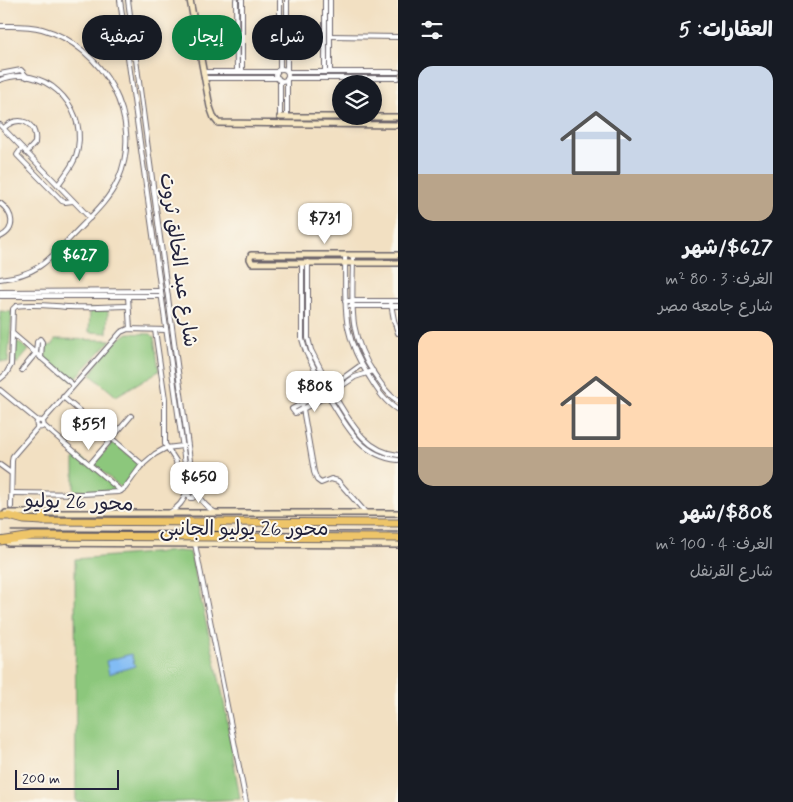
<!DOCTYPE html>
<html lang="ar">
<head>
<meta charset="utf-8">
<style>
	body { margin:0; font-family:Mynerve,"Playpen Sans Arabic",sans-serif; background:#20242c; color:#f1f3f6; direction:rtl; height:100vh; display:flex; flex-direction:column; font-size:19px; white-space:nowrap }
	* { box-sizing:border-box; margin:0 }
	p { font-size:16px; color:#9ea1a6 }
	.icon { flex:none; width:28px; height:28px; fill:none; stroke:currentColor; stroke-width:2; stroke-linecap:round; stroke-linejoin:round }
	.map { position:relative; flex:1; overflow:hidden; direction:ltr }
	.drawer { display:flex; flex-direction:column; background:#171b24; width:395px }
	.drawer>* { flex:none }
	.guide { position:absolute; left:15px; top:15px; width:308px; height:45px; direction:rtl; display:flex; gap:10px }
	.fabs { position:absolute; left:332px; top:75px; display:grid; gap:10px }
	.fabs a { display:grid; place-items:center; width:50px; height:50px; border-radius:50%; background:#171b24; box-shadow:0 2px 8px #0003; font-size:25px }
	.scale { position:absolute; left:15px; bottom:12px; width:104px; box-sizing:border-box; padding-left:5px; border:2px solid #22223b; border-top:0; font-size:14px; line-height:18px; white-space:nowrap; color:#22223b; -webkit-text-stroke:4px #fbf7ec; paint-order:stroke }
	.price { position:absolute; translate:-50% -42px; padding:0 11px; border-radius:10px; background:#fff; color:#222; font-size:16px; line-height:32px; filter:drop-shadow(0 1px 2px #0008) }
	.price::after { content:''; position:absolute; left:50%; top:30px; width:15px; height:11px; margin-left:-8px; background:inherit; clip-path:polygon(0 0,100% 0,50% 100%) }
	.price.selected { background:#0b8043; color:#fff }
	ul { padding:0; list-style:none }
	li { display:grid; align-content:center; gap:10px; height:265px; padding:0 20px }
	li span { display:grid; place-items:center; height:155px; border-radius:15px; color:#555 }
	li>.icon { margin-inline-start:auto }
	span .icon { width:90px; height:90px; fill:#fffc; stroke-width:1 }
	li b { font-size:21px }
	h2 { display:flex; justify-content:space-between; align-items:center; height:60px; padding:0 20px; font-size:21px }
	.pill { padding:0 18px; border-radius:22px; background:#171b24; box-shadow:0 2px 8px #0003; font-size:18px; line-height:45px }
	.pill.selected { background:#0b8043; color:#fff }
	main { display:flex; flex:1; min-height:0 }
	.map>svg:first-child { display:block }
	.green { fill:#8cc77c; stroke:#57745c }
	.water { fill:#82bcf4; stroke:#526f98 }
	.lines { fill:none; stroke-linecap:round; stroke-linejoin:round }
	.street-casing { stroke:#6b646a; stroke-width:6 }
	.secondary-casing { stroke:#6b646a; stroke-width:8 }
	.highway-casing { stroke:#6b646a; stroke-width:9 }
	.street { stroke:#fff; stroke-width:4 }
	.secondary { stroke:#f8e8c3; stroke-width:5 }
	.highway { stroke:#eec569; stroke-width:7 }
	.rail { stroke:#22223b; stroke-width:1 }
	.labels { text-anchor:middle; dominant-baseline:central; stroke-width:4; stroke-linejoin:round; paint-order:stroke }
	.street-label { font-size:20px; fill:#22223b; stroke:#fbf7ec }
</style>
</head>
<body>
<main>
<section class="drawer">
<h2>العقارات: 5<svg class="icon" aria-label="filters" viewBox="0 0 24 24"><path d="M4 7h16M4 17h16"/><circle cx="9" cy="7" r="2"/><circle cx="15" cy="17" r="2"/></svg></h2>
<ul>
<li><span style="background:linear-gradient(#c9d6e8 70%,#b9a48a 0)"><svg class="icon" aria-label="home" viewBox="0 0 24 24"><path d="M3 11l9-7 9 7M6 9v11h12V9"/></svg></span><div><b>$627/شهر</b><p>الغرف: 3 · 80 m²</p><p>شارع جامعه مصر</p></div></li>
<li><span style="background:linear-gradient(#ffd9b3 75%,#b9a48a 0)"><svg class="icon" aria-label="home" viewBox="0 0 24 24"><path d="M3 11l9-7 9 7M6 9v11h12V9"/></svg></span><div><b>$808/شهر</b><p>الغرف: 4 · 100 m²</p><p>شارع القرنفل</p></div></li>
</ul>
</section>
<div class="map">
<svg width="398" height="802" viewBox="0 0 398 802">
	<rect width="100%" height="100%" fill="#fbf7ec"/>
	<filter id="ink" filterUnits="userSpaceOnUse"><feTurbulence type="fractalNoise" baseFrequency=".02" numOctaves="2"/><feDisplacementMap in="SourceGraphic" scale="10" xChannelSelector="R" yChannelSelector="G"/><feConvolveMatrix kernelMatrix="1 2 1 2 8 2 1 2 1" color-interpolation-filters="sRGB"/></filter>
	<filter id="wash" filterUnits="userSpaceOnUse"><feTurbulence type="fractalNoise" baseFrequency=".0096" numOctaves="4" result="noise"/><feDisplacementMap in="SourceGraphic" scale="20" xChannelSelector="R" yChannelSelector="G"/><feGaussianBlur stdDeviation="1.12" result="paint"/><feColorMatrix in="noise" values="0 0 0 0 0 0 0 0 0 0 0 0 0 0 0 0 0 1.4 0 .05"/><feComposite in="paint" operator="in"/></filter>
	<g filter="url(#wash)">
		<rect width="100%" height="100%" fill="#f2e0c2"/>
		<g class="green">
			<path d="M 90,309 L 108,310 L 107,333 L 89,332 Z"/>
			<path d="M 0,311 L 12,312 L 8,362 L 0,361 Z"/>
			<path d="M 128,333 L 151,334 L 154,337 L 159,371 L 116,396 L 91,375 C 99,357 112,343 128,333 Z"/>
			<path d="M 55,339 L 111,340 L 73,381 L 45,359 L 47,346 L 53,345 Z"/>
			<path d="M 16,341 L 29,350 L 18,363 L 15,363 Z"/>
			<path d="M 113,442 L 138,462 L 139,467 L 121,488 L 94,464 Z"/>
			<path d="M 79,456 L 118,489 L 117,491 L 74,491 L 74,460 Z"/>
			<path d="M 177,551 L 190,552 L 223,696 L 240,799 L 180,802 L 76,802 L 75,559 Z"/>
		</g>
		<path class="water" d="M 131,654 L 135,666 L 109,674 L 106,661 Z"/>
	</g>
	<g filter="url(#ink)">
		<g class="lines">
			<g class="street-casing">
				<g id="street">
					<path d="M 120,0 L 184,456 C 186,480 194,499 169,513"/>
					<path d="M 128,0 L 191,468 C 196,489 196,501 216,513"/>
					<path d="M 236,0 L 237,72"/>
					<path d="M 242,0 L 242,72"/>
					<path d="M 287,0 L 287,70"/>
					<path d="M 325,0 L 325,72"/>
					<path d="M 330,0 L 330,72"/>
					<path d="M 0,26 C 14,26 28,25 42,29 C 103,46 145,119 118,180 C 108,202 89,218 73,235 C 48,261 37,275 0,279"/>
					<path d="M 330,36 L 398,37"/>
					<path d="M 280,69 L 280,0"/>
					<circle cx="282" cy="75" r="6"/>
					<path d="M 203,72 L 277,72"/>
					<path d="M 288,72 L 398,72"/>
					<path d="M 0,74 L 21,70 L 27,77"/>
					<path d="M 204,78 L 278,78"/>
					<path d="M 287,78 L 398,78"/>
					<path d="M 287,79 L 287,117"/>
					<path d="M 0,80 C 42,63 86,104 78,148 C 76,162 66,173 58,185"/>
					<path d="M 280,80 L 280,117"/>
					<path d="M 0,125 L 90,218"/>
					<path d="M 4,128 C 18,114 38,122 35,143 L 26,153"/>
					<path d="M 22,148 L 17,155 L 62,201 L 65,202 L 73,201"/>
					<path d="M 0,203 C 13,213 17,229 0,237"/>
					<path d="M 345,255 C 346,306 340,333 370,378 C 378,391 385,402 398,410"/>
					<path d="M 353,255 C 353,303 346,332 375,375 C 382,385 388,395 398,401"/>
					<path d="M 308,262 L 308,338 L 311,350 L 329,385"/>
					<path d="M 302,263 L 302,339 L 306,352 L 324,388"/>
					<path d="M 0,292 L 161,291"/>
					<path d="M 0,296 L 161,296"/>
					<path d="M 128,297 L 130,329"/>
					<path d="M 345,301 L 398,301"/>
					<path d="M 391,304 L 394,320 L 398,333"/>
					<path d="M 350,306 L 398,306"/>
					<path d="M 155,330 L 165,399 L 165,444 L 176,461 L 178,478 L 186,479"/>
					<path d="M 12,333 L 73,385"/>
					<path d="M 22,370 L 36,353 L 37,342 L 40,339 L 42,342 L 41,358"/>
					<path d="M 0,379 L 6,374 L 11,365 L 13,309 L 16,306 C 34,303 51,306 70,307 C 89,308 109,306 128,306"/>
					<path d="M 332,386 L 361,365"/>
					<path d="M 0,390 L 38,421"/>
					<path d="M 334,391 L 355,377 L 373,371"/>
					<path d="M 323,392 L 292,409 L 295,413 L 327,396"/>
					<path d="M 333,394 C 350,420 363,451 398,455"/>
					<path d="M 328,396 C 346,425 360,456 398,460"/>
					<path d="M 63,397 L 143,465"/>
					<path d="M 302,403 L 314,472 L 317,480 L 321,483 L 331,479 L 338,481 L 366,513"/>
					<circle cx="40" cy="424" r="3.5"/>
					<path d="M 42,422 L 121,332 L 128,329 L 166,330"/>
					<path d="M 43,425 L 121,491"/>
					<path d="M 90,464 L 131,416"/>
					<path d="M 0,465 L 11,473"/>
					<path d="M 187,492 L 190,498 L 193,498 L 196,493"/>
					<path d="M 12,493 L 82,494 L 119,492 L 125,488 L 141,466 L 155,454 L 166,448 L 183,446"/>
					<path d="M 11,507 L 12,461 L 13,456 L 38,427"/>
					<path d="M 195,544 L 246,802"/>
				</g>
			</g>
			<g class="secondary-casing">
				<g id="secondary">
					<path d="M 190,0 L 210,107 L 214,118 L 218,123 L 398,125"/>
					<path d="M 280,117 L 398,117"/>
					<path d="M 398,255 L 251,255 L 250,259 L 252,263 L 398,263"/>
					<path d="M 6,513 L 398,513"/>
					<path d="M 8,543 L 398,545"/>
				</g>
			</g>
			<g class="highway-casing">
				<g id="highway">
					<path d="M 42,513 L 43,521"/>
					<path d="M 0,516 L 9,516 L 24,520 L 43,521 L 398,523"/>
					<path d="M 216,522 L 218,537"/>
					<path d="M 0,541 L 33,536 L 398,538"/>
				</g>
			</g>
			<use href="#street" class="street"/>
			<use href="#secondary" class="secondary"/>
			<use href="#highway" class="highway"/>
			<path class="rail" d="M 11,531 L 398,532"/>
		</g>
	</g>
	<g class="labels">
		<g class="street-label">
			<text transform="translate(178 260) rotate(82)">شارع عبد الخالق ثروت</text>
			<text transform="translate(79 503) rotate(2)">محور 26 يوليو</text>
			<text x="244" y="529">محور 26 يوليو الجانبى</text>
		</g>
	</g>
</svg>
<div class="fabs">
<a><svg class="icon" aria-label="layers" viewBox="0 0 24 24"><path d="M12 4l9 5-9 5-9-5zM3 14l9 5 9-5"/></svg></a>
</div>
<div class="scale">200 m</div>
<b class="price" style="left:325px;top:245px">$731</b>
<b class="price selected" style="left:80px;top:282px">$627</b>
<b class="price" style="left:315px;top:413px">$808</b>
<b class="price" style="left:89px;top:451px">$551</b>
<b class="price" style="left:199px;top:504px">$650</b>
<div class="guide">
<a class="pill">شراء</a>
<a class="pill selected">إيجار</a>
<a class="pill">تصفية</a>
</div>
</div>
</main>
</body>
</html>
